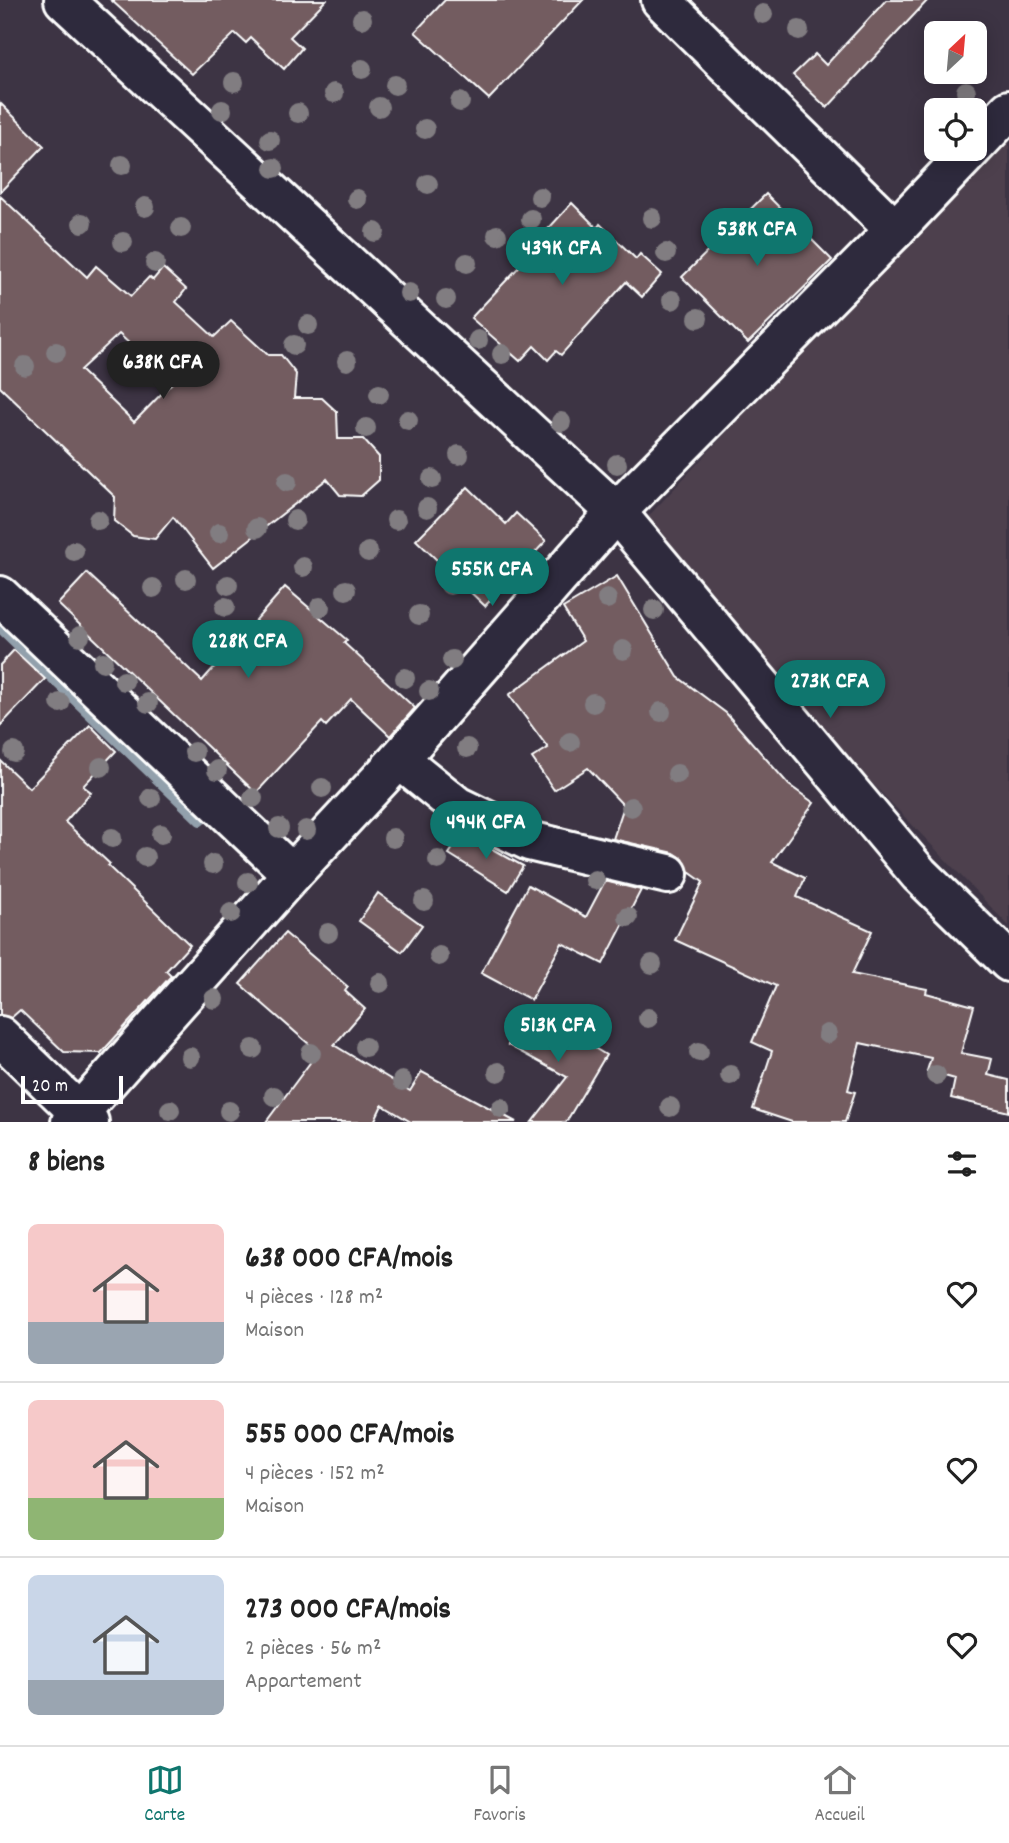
<!DOCTYPE html>
<html lang="fr">
<head>
<meta charset="utf-8">
<style>
	body { margin:0; font-family:Dekko,sans-serif; background:#f6f6f6; color:#222; height:100vh; display:flex; flex-direction:column; font-size:26px; white-space:nowrap }
	* { box-sizing:border-box; margin:0 }
	p { font-size:23px; color:#767676 }
	.icon { flex:none; width:38px; height:38px; fill:none; stroke:currentColor; stroke-width:2; stroke-linecap:round; stroke-linejoin:round }
	.map { position:relative; height:1122px; overflow:hidden }
	.sheet { display:flex; flex-direction:column; background:#fff; flex:1 }
	.sheet>* { flex:none }
	.needle { width:46px; rotate:26deg }
	.buttons { position:absolute; left:924px; top:21px; display:grid; gap:14px }
	.buttons a { display:grid; place-items:center; width:63px; height:63px; border-radius:10px; background:#fff; box-shadow:0 4px 18px #0003; font-size:35px }
	.scale { position:absolute; left:21px; bottom:18px; width:102px; box-sizing:border-box; padding-left:7px; border:4px solid #fff; border-top:0; font-size:19px; line-height:24px; white-space:nowrap; color:#fff; -webkit-text-stroke:5px #2f2a3d; paint-order:stroke }
	.price { position:absolute; translate:-50% -60px; padding:0 16px; border-radius:24px; background:#0f766e; color:#fff; font-size:23px; line-height:46px; filter:drop-shadow(0 2px 4px #0008) }
	.price::after { content:''; position:absolute; left:50%; top:42px; width:21px; height:16px; margin-left:-10px; background:inherit; clip-path:polygon(0 0,100% 0,50% 100%) }
	.price.active { background:#222; color:#fff }
	ul { padding:0; list-style:none }
	li { display:flex; align-items:center; gap:21px; height:175px; padding:0 28px }
	li+li { border-top:2px solid #e0e0e0 }
	li span { display:grid; place-items:center; flex:none; width:196px; height:140px; border-radius:10px; color:#555 }
	li>.icon { margin-inline-start:auto }
	span .icon { width:84px; height:84px; fill:#fffc; stroke-width:1 }
	li b { font-size:30px }
	h2 { display:flex; justify-content:space-between; align-items:center; height:84px; padding:0 28px; font-size:30px }
	.menu { display:flex; justify-content:space-around; align-items:center; height:98px; border-top:2px solid #e0e0e0; background:#fff; font-size:19px; color:#767676 }
	.menu a { display:grid; justify-items:center; gap:4px }
	.menu .active { color:#0f766e }
	.map>svg:first-child { display:block }
	.built { fill:#4d404d }
	.lines { fill:none; stroke-linecap:round; stroke-linejoin:round }
	.stream { stroke:#92a0ac; stroke-width:10 }
	.building { fill:#735c61; stroke:#fff; stroke-width:2; fill-rule:evenodd }
	.minor-casing { stroke:#fff; stroke-width:44 }
	.minor { stroke:#2f2a3d; stroke-width:38 }
	.tree { fill:#817d81 }
</style>
</head>
<body>
<div class="map">
<svg width="1009" height="1122" viewBox="0 0 1009 1122">
	<rect width="100%" height="100%" fill="#3d3444"/>
	<filter id="ink" filterUnits="userSpaceOnUse"><feTurbulence type="fractalNoise" baseFrequency=".0143" numOctaves="2"/><feDisplacementMap in="SourceGraphic" scale="14" xChannelSelector="R" yChannelSelector="G"/><feConvolveMatrix kernelMatrix="1 2 1 2 8 2 1 2 1" color-interpolation-filters="sRGB"/></filter>
	<g filter="url(#ink)">
		<path class="built" d="M 1009,128 L 1009,926 L 633,533 Z"/>
		<g class="lines">
			<path class="stream" d="M 0,628 L 200,821"/>
		</g>
		<g class="building">
			<path d="M 111,0 L 326,0 L 290,37 L 302,48 L 284,69 L 251,38 L 246,43 L 235,33 L 192,74 Z"/>
			<path d="M 445,0 L 583,0 L 489,99 L 415,32 Z"/>
			<path d="M 886,0 L 928,0 L 827,108 L 793,75 L 815,54 L 826,65 Z"/>
			<path d="M 0,103 L 44,146 L 0,192 Z"/>
			<path d="M 766,194 L 832,260 L 748,343 L 682,277 Z"/>
			<path d="M 0,196 L 87,277 L 96,266 L 131,296 L 149,277 L 153,280 L 163,268 L 186,289 L 176,302 L 214,337 L 231,321 L 268,355 L 281,355 L 296,374 L 294,398 L 322,398 L 337,412 L 338,439 L 363,439 L 379,457 L 379,480 L 361,496 L 340,495 L 327,479 L 213,568 L 173,517 L 155,539 L 133,536 L 114,521 L 115,497 L 0,387 ZM 119,334 L 172,383 L 134,422 L 80,370 Z"/>
			<path d="M 572,203 L 597,228 L 600,224 L 636,259 L 640,254 L 662,274 L 642,297 L 626,282 L 561,355 L 556,351 L 548,360 L 534,346 L 520,361 L 471,318 L 532,253 L 529,250 Z"/>
			<path d="M 468,487 L 506,524 L 516,513 L 546,541 L 485,606 L 416,540 Z"/>
			<path d="M 87,573 L 202,681 L 285,587 L 347,640 L 344,643 L 415,708 L 390,736 L 351,699 L 326,726 L 322,722 L 256,793 L 58,604 Z"/>
			<path d="M 617,576 L 678,677 L 726,713 L 789,785 L 814,803 L 772,862 L 805,878 L 797,897 L 872,931 L 852,974 L 927,989 L 926,993 L 974,1006 L 961,1053 L 992,1059 L 988,1075 L 1009,1080 L 1009,1112 L 951,1098 L 955,1079 L 927,1071 L 931,1058 L 860,1043 L 848,1090 L 855,1092 L 845,1122 L 792,1122 L 753,1109 L 772,1051 L 752,1042 L 776,986 L 675,940 L 703,882 L 689,872 L 683,859 L 674,853 L 613,839 L 624,806 L 588,768 L 554,790 L 532,758 L 548,748 L 509,695 L 583,641 L 563,608 Z"/>
			<path d="M 14,650 L 45,679 L 0,726 L 0,665 Z"/>
			<path d="M 90,725 L 116,751 L 83,786 L 91,792 L 65,822 L 110,864 L 108,866 L 190,945 L 166,971 L 171,976 L 101,1053 L 64,1052 L 20,1010 L 11,1018 L 0,1015 L 0,760 L 29,788 Z"/>
			<path d="M 463,833 L 523,866 L 508,891 L 449,854 Z"/>
			<path d="M 605,881 L 641,890 L 603,964 L 562,943 L 531,1000 L 481,973 L 528,885 L 586,917 Z"/>
			<path d="M 378,893 L 422,925 L 402,952 L 359,921 Z"/>
			<path d="M 285,933 L 348,987 L 345,991 L 365,1009 L 334,1045 L 410,1091 L 422,1072 L 516,1122 L 411,1122 L 382,1105 L 374,1122 L 266,1122 L 318,1052 L 240,984 Z"/>
			<path d="M 525,1012 L 570,1036 L 571,1034 L 606,1055 L 566,1122 L 532,1122 L 567,1077 L 508,1045 Z"/>
		</g>
		<g class="lines">
			<g class="minor-casing">
				<g id="minor">
					<path d="M 64,0 L 616,512 L 919,874 L 1009,962"/>
					<path d="M 661,0 L 895,230"/>
					<path d="M 975,146 L 1009,110"/>
					<path d="M 0,596 L 292,874"/>
					<path d="M 399,759 L 457,806 L 529,841 L 668,874"/>
					<path d="M 0,1036 L 89,1122"/>
					<path d="M 71,1122 L 292,874 L 399,759 L 616,512 L 895,230 L 972,149"/>
				</g>
			</g>
			<use href="#minor" class="minor"/>
		</g>
		<g class="tree">
			<circle cx="763" cy="14" r="10"/>
			<circle cx="362" cy="19" r="10"/>
			<circle cx="799" cy="30" r="10"/>
			<circle cx="362" cy="69" r="10"/>
			<circle cx="234" cy="82" r="10"/>
			<circle cx="395" cy="85" r="10"/>
			<circle cx="966" cy="91" r="10"/>
			<circle cx="334" cy="93" r="10"/>
			<circle cx="460" cy="102" r="10"/>
			<circle cx="379" cy="107" r="10"/>
			<circle cx="222" cy="110" r="10"/>
			<circle cx="298" cy="113" r="10"/>
			<circle cx="425" cy="129" r="10"/>
			<circle cx="270" cy="140" r="10"/>
			<circle cx="122" cy="165" r="10"/>
			<circle cx="274" cy="168" r="10"/>
			<circle cx="428" cy="184" r="10"/>
			<circle cx="540" cy="197" r="10"/>
			<circle cx="357" cy="199" r="10"/>
			<circle cx="145" cy="207" r="10"/>
			<circle cx="652" cy="218" r="10"/>
			<circle cx="531" cy="219" r="10"/>
			<circle cx="82" cy="223" r="10"/>
			<circle cx="181" cy="228" r="10"/>
			<circle cx="375" cy="232" r="10"/>
			<circle cx="497" cy="235" r="10"/>
			<circle cx="123" cy="242" r="10"/>
			<circle cx="666" cy="253" r="10"/>
			<circle cx="155" cy="263" r="10"/>
			<circle cx="467" cy="263" r="10"/>
			<circle cx="409" cy="293" r="10"/>
			<circle cx="446" cy="299" r="10"/>
			<circle cx="672" cy="300" r="10"/>
			<circle cx="698" cy="318" r="10"/>
			<circle cx="308" cy="325" r="10"/>
			<circle cx="478" cy="340" r="10"/>
			<circle cx="294" cy="345" r="10"/>
			<circle cx="56" cy="352" r="10"/>
			<circle cx="502" cy="354" r="10"/>
			<circle cx="347" cy="361" r="10"/>
			<circle cx="25" cy="366" r="10"/>
			<circle cx="379" cy="394" r="10"/>
			<circle cx="408" cy="420" r="10"/>
			<circle cx="561" cy="422" r="10"/>
			<circle cx="366" cy="428" r="10"/>
			<circle cx="459" cy="455" r="10"/>
			<circle cx="617" cy="464" r="10"/>
			<circle cx="432" cy="479" r="10"/>
			<circle cx="287" cy="482" r="10"/>
			<circle cx="427" cy="508" r="10"/>
			<circle cx="98" cy="520" r="10"/>
			<circle cx="295" cy="520" r="10"/>
			<circle cx="396" cy="520" r="10"/>
			<circle cx="257" cy="528" r="10"/>
			<circle cx="219" cy="533" r="10"/>
			<circle cx="74" cy="551" r="10"/>
			<circle cx="368" cy="552" r="10"/>
			<circle cx="303" cy="567" r="10"/>
			<circle cx="523" cy="575" r="10"/>
			<circle cx="186" cy="579" r="10"/>
			<circle cx="228" cy="585" r="10"/>
			<circle cx="450" cy="585" r="10"/>
			<circle cx="153" cy="588" r="10"/>
			<circle cx="346" cy="590" r="10"/>
			<circle cx="607" cy="599" r="10"/>
			<circle cx="225" cy="607" r="10"/>
			<circle cx="320" cy="607" r="10"/>
			<circle cx="654" cy="610" r="10"/>
			<circle cx="419" cy="615" r="10"/>
			<circle cx="80" cy="636" r="10"/>
			<circle cx="207" cy="641" r="10"/>
			<circle cx="623" cy="650" r="10"/>
			<circle cx="452" cy="660" r="10"/>
			<circle cx="103" cy="662" r="10"/>
			<circle cx="405" cy="678" r="10"/>
			<circle cx="124" cy="681" r="10"/>
			<circle cx="429" cy="691" r="10"/>
			<circle cx="60" cy="703" r="10"/>
			<circle cx="148" cy="703" r="10"/>
			<circle cx="593" cy="703" r="10"/>
			<circle cx="661" cy="712" r="10"/>
			<circle cx="570" cy="742" r="10"/>
			<circle cx="467" cy="748" r="10"/>
			<circle cx="14" cy="752" r="10"/>
			<circle cx="194" cy="752" r="10"/>
			<circle cx="101" cy="767" r="10"/>
			<circle cx="217" cy="770" r="10"/>
			<circle cx="677" cy="774" r="10"/>
			<circle cx="322" cy="788" r="10"/>
			<circle cx="151" cy="798" r="10"/>
			<circle cx="253" cy="798" r="10"/>
			<circle cx="631" cy="807" r="10"/>
			<circle cx="279" cy="828" r="10"/>
			<circle cx="306" cy="830" r="10"/>
			<circle cx="161" cy="834" r="10"/>
			<circle cx="112" cy="838" r="10"/>
			<circle cx="393" cy="838" r="10"/>
			<circle cx="145" cy="857" r="10"/>
			<circle cx="438" cy="860" r="10"/>
			<circle cx="213" cy="864" r="10"/>
			<circle cx="595" cy="880" r="10"/>
			<circle cx="248" cy="882" r="10"/>
			<circle cx="424" cy="901" r="10"/>
			<circle cx="231" cy="913" r="10"/>
			<circle cx="628" cy="917" r="10"/>
			<circle cx="328" cy="933" r="10"/>
			<circle cx="439" cy="956" r="10"/>
			<circle cx="652" cy="964" r="10"/>
			<circle cx="380" cy="983" r="10"/>
			<circle cx="214" cy="999" r="10"/>
			<circle cx="648" cy="1018" r="10"/>
			<circle cx="827" cy="1034" r="10"/>
			<circle cx="365" cy="1047" r="10"/>
			<circle cx="253" cy="1049" r="10"/>
			<circle cx="699" cy="1052" r="10"/>
			<circle cx="311" cy="1053" r="10"/>
			<circle cx="190" cy="1057" r="10"/>
			<circle cx="498" cy="1072" r="10"/>
			<circle cx="730" cy="1075" r="10"/>
			<circle cx="936" cy="1075" r="10"/>
			<circle cx="402" cy="1081" r="10"/>
			<circle cx="274" cy="1096" r="10"/>
			<circle cx="670" cy="1107" r="10"/>
			<circle cx="501" cy="1108" r="10"/>
			<circle cx="170" cy="1110" r="10"/>
			<circle cx="229" cy="1111" r="10"/>
		</g>
	</g>
</svg>
<div class="buttons">
<a><svg class="needle" viewBox="-14 -14 28 28"><path d="M0-13l5 13h-10z" fill="#e53935"/><path d="M0 13l5-13h-10z" fill="#767676"/></svg></a>
<a><svg class="icon" aria-label="locate" viewBox="0 0 24 24"><circle cx="12" cy="12" r="6"/><path d="M12 2v4M12 18v4M2 12h4M18 12h4"/></svg></a>
</div>
<div class="scale">20 m</div>
<b class="price" style="left:757px;top:268px">538K CFA</b>
<b class="price" style="left:562px;top:287px">439K CFA</b>
<b class="price active" style="left:163px;top:401px">638K CFA</b>
<b class="price" style="left:492px;top:608px">555K CFA</b>
<b class="price" style="left:248px;top:680px">228K CFA</b>
<b class="price" style="left:830px;top:720px">273K CFA</b>
<b class="price" style="left:486px;top:861px">494K CFA</b>
<b class="price" style="left:558px;top:1064px">513K CFA</b>
</div>
<section class="sheet">
<h2>8 biens<svg class="icon" aria-label="filters" viewBox="0 0 24 24"><path d="M4 7h16M4 17h16"/><circle cx="9" cy="7" r="2"/><circle cx="15" cy="17" r="2"/></svg></h2>
<ul>
<li><span style="background:linear-gradient(#f6c9c9 70%,#9aa5b1 0)"><svg class="icon" aria-label="home" viewBox="0 0 24 24"><path d="M3 11l9-7 9 7M6 9v11h12V9"/></svg></span><div><b>638 000 CFA/mois</b><p>4 pièces · 128 m²</p><p>Maison</p></div><svg class="icon" aria-label="heart" viewBox="0 0 24 24"><path d="M12 20l-8-8c-3-5 5-10 8-4 3-6 11-1 8 4z"/></svg></li>
<li><span style="background:linear-gradient(#f6c9c9 70%,#8fb573 0)"><svg class="icon" aria-label="home" viewBox="0 0 24 24"><path d="M3 11l9-7 9 7M6 9v11h12V9"/></svg></span><div><b>555 000 CFA/mois</b><p>4 pièces · 152 m²</p><p>Maison</p></div><svg class="icon" aria-label="heart" viewBox="0 0 24 24"><path d="M12 20l-8-8c-3-5 5-10 8-4 3-6 11-1 8 4z"/></svg></li>
<li><span style="background:linear-gradient(#c9d6e8 75%,#9aa5b1 0)"><svg class="icon" aria-label="home" viewBox="0 0 24 24"><path d="M3 11l9-7 9 7M6 9v11h12V9"/></svg></span><div><b>273 000 CFA/mois</b><p>2 pièces · 56 m²</p><p>Appartement</p></div><svg class="icon" aria-label="heart" viewBox="0 0 24 24"><path d="M12 20l-8-8c-3-5 5-10 8-4 3-6 11-1 8 4z"/></svg></li>
</ul>
</section>
<nav class="menu">
<a class="active"><svg class="icon" aria-label="map" viewBox="0 0 24 24"><path d="M3 6l6-2 6 2 6-2v14l-6 2-6-2-6 2zM9 4v14M15 6v14"/></svg>Carte</a>
<a><svg class="icon" aria-label="saved" viewBox="0 0 24 24"><path d="M7 4h10v16l-5-4-5 4z"/></svg>Favoris</a>
<a><svg class="icon" aria-label="home" viewBox="0 0 24 24"><path d="M3 11l9-7 9 7M6 9v11h12V9"/></svg>Accueil</a>
</nav>
</body>
</html>
